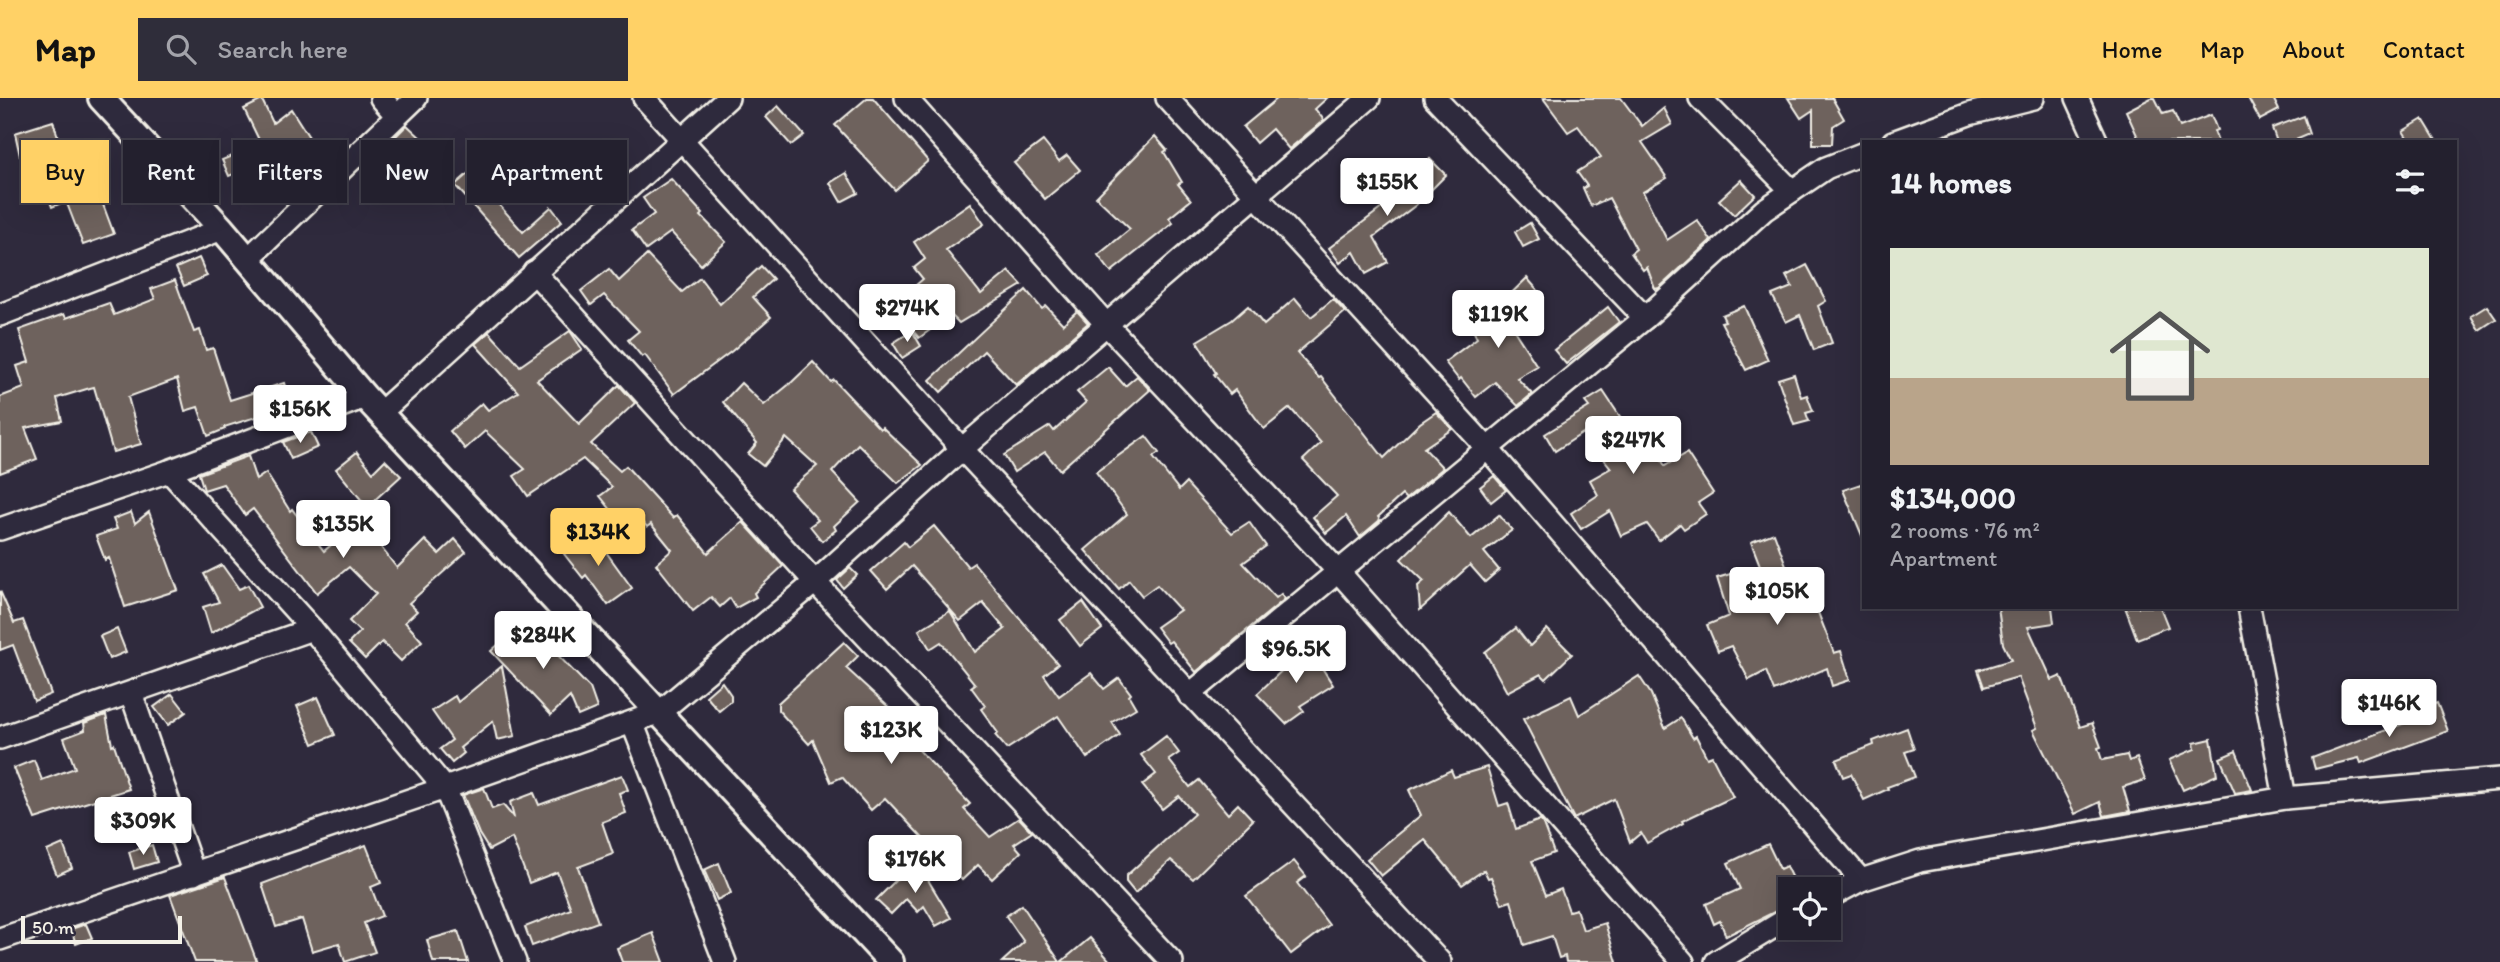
<!DOCTYPE html>
<html lang="en">
<head>
<meta charset="utf-8">
<style>
	body { margin:0; font-family:Itim,sans-serif; background:#2f2d3a; color:#f1f3f6; height:100vh; display:flex; flex-direction:column; font-size:26px; white-space:nowrap }
	* { box-sizing:border-box; margin:0 }
	p { font-size:23px; color:#a3a3aa }
	.icon { flex:none; width:38px; height:38px; fill:none; stroke:currentColor; stroke-width:2; stroke-linecap:round; stroke-linejoin:round }
	.map { position:relative; flex:1; overflow:hidden }
	.details { position:absolute; left:1862px; top:42px; width:595px; height:469px; display:flex; flex-direction:column; background:#23202e; border-radius:0px; box-shadow:0 7px 28px #0002,0 0 0 2px #403e4a }
	.details>* { flex:none }
	.banner { position:absolute; left:21px; top:42px; width:665px; height:63px; display:flex; gap:14px }
	.buttons { position:absolute; left:1778px; top:779px; display:grid; gap:14px }
	.buttons a { display:grid; place-items:center; width:63px; height:63px; border-radius:0px; background:#23202e; box-shadow:0 7px 28px #0002,0 0 0 2px #403e4a; font-size:35px }
	.scale { position:absolute; left:21px; bottom:18px; width:161px; box-sizing:border-box; padding-left:7px; border:4px solid #f4f1e8; border-top:0; font-size:19px; line-height:24px; white-space:nowrap; color:#f4f1e8; -webkit-text-stroke:5px #2f2a3d; paint-order:stroke }
	.price { position:absolute; translate:-50% -60px; padding:0 16px; border-radius:7px; background:#fff; color:#222; font-size:23px; line-height:46px; filter:drop-shadow(0 2px 4px #0008) }
	.price::after { content:''; position:absolute; left:50%; top:42px; width:21px; height:16px; margin-left:-10px; background:inherit; clip-path:polygon(0 0,100% 0,50% 100%) }
	.price.current { background:#ffd166; color:#111 }
	ul { padding:0; list-style:none }
	li { display:grid; align-content:center; gap:14px; height:371px; padding:0 28px }
	li span { display:grid; place-items:center; height:217px; border-radius:0px; color:#555 }
	li>.icon { margin-inline-start:auto }
	span .icon { width:126px; height:126px; fill:#fffc; stroke-width:1 }
	li b { font-size:30px }
	h2 { display:flex; justify-content:space-between; align-items:center; height:84px; padding:0 28px; font-size:30px }
	.chip { padding:0 24px; border-radius:0px; background:#23202e; box-shadow:0 7px 28px #0002,0 0 0 2px #403e4a; font-size:24px; line-height:63px }
	.chip.current { background:#ffd166; color:#111 }
	header { display:flex; align-items:center; gap:42px; box-sizing:border-box; height:98px; padding:0 35px; background:#ffd166; color:#111 }
	header strong { font-size:33px }
	nav { display:flex; gap:38px; margin-inline-start:auto; font-size:24px }
	.search { width:490px; height:63px; background:#2f2d3a; display:flex; align-items:center; gap:18px; box-sizing:border-box; padding:0 24px; border-radius:0px; color:#a3a3aa; font-size:26px }
	.map>svg:first-child { display:block }
	.building { fill:#6e625d; stroke:#f4f1e8; stroke-width:2 }
	.lines { fill:none; stroke-linecap:round; stroke-linejoin:round }
	.minor-casing { stroke:#f4f1e8; stroke-width:26 }
	.tertiary-casing { stroke:#f4f1e8; stroke-width:30 }
	.minor { stroke:#2f2a3d; stroke-width:21 }
	.tertiary { stroke:#2f2a3d; stroke-width:24 }
</style>
</head>
<body>
<header>
<strong>Map</strong>
<div class="search"><svg class="icon" aria-label="search" viewBox="0 0 24 24"><circle cx="10" cy="10" r="6"/><path d="M15 15l6 6"/></svg>Search here</div>
<nav><a>Home</a><a>Map</a><a>About</a><a>Contact</a></nav>
</header>
<div class="map">
<svg width="2500" height="864" viewBox="0 0 2500 864">
	<rect width="100%" height="100%" fill="#2f2a3d"/>
	<filter id="ink" filterUnits="userSpaceOnUse"><feTurbulence type="fractalNoise" baseFrequency=".0143" numOctaves="2"/><feDisplacementMap in="SourceGraphic" scale="14" xChannelSelector="R" yChannelSelector="G"/><feConvolveMatrix kernelMatrix="1 2 1 2 8 2 1 2 1" color-interpolation-filters="sRGB"/></filter>
	<g filter="url(#ink)">
		<g class="building">
			<path d="M 867,0 L 873,0 L 928,63 L 895,92 L 835,27 Z"/>
			<path d="M 1278,0 L 1327,0 L 1315,11 L 1324,22 L 1289,51 L 1272,31 L 1256,45 L 1243,29 Z"/>
			<path d="M 1543,0 L 1621,0 L 1642,28 L 1664,10 L 1672,26 L 1642,44 L 1667,80 L 1643,94 L 1667,142 L 1697,122 L 1711,142 L 1659,190 L 1655,191 L 1647,169 L 1643,172 L 1631,155 L 1636,151 L 1609,100 L 1591,108 L 1583,90 L 1587,88 L 1577,74 L 1601,59 L 1578,28 L 1568,34 Z"/>
			<path d="M 1788,0 L 1832,0 L 1844,21 L 1833,28 L 1832,46 L 1813,46 L 1813,12 L 1801,20 Z"/>
			<path d="M 2151,0 L 2155,0 L 2163,16 L 2173,13 L 2180,29 L 2211,17 L 2217,32 L 2214,33 L 2218,44 L 2140,44 L 2126,13 Z"/>
			<path d="M 2248,0 L 2273,0 L 2279,12 L 2260,22 Z"/>
			<path d="M 262,2 L 273,25 L 291,11 L 314,47 L 301,55 L 313,68 L 295,83 L 274,59 L 229,78 L 222,62 L 261,46 L 244,11 Z"/>
			<path d="M 778,8 L 804,37 L 791,47 L 766,19 Z"/>
			<path d="M 2304,18 L 2310,36 L 2291,44 L 2277,44 L 2272,30 Z"/>
			<path d="M 2423,21 L 2437,44 L 2410,44 L 2403,33 Z"/>
			<path d="M 53,23 L 66,64 L 71,62 L 77,78 L 89,69 L 114,136 L 83,147 L 66,103 L 52,109 L 32,54 L 20,58 L 15,35 Z"/>
			<path d="M 407,27 L 421,40 L 401,62 L 386,48 Z"/>
			<path d="M 1155,38 L 1167,52 L 1164,54 L 1182,84 L 1178,86 L 1191,102 L 1169,120 L 1173,125 L 1111,174 L 1098,157 L 1130,131 L 1096,99 Z"/>
			<path d="M 1043,43 L 1059,63 L 1067,57 L 1080,72 L 1045,101 L 1014,65 Z"/>
			<path d="M 1430,61 L 1446,77 L 1416,107 L 1374,139 L 1388,164 L 1366,176 L 1354,154 L 1340,165 L 1329,150 L 1395,100 L 1386,91 L 1398,79 L 1405,86 Z"/>
			<path d="M 470,74 L 523,134 L 551,109 L 562,123 L 519,160 L 455,87 Z"/>
			<path d="M 846,75 L 858,95 L 841,104 L 830,85 Z"/>
			<path d="M 671,81 L 703,116 L 701,118 L 726,144 L 701,167 L 671,134 L 646,152 L 632,132 L 654,116 L 643,100 Z"/>
			<path d="M 1741,82 L 1755,97 L 1734,117 L 1719,102 Z"/>
			<path d="M 970,105 L 984,126 L 946,152 L 981,196 L 1009,173 L 1022,187 L 959,225 L 951,217 L 919,240 L 892,208 L 923,181 L 914,170 L 925,161 L 914,144 Z"/>
			<path d="M 1530,125 L 1539,141 L 1523,149 L 1515,134 Z"/>
			<path d="M 647,157 L 682,194 L 700,180 L 720,206 L 761,168 L 773,181 L 753,199 L 771,219 L 732,253 L 674,296 L 645,257 L 642,259 L 628,242 L 639,233 L 604,197 L 591,207 L 581,193 L 609,171 L 619,183 Z"/>
			<path d="M 199,160 L 207,178 L 184,188 L 176,170 Z"/>
			<path d="M 1807,167 L 1826,203 L 1818,208 L 1832,245 L 1814,252 L 1800,217 L 1786,224 L 1772,197 L 1792,189 L 1786,178 Z"/>
			<path d="M 1527,180 L 1541,196 L 1510,226 L 1537,268 L 1517,280 L 1532,296 L 1518,308 L 1495,284 L 1476,299 L 1461,280 L 1459,282 L 1445,264 L 1477,240 L 1472,230 L 1497,217 L 1493,213 Z"/>
			<path d="M 175,182 L 194,234 L 200,232 L 206,252 L 213,250 L 230,302 L 284,285 L 291,308 L 224,329 L 225,331 L 208,338 L 198,309 L 185,313 L 177,281 L 128,299 L 141,346 L 113,354 L 94,289 L 90,290 L 57,300 L 62,323 L 25,330 L 37,361 L 0,375 L 0,299 L 24,290 L 17,268 L 29,264 L 19,232 L 64,216 L 66,220 L 109,205 L 114,217 L 155,201 L 151,191 Z"/>
			<path d="M 1026,192 L 1042,211 L 1046,208 L 1063,226 L 1077,213 L 1088,225 L 1016,287 L 984,253 L 941,294 L 930,282 Z"/>
			<path d="M 1295,200 L 1311,219 L 1333,201 L 1345,214 L 1297,255 L 1319,280 L 1321,279 L 1384,360 L 1420,325 L 1436,314 L 1452,331 L 1424,350 L 1443,370 L 1406,401 L 1402,397 L 1378,419 L 1380,422 L 1360,439 L 1346,418 L 1326,435 L 1313,419 L 1337,398 L 1303,362 L 1321,345 L 1290,310 L 1264,331 L 1235,292 L 1230,296 L 1214,276 L 1216,275 L 1197,243 L 1232,222 L 1248,208 L 1264,227 Z"/>
			<path d="M 1744,208 L 1768,262 L 1746,272 L 1721,224 L 1725,223 L 1722,217 Z"/>
			<path d="M 2487,208 L 2496,221 L 2479,232 L 2471,218 Z"/>
			<path d="M 1608,209 L 1619,224 L 1566,266 L 1554,252 Z"/>
			<path d="M 570,233 L 582,251 L 537,282 L 579,326 L 619,287 L 635,305 L 591,346 L 620,373 L 626,368 L 673,420 L 677,417 L 708,455 L 743,424 L 783,468 L 754,495 L 756,499 L 736,510 L 730,500 L 720,509 L 711,499 L 693,513 L 656,466 L 672,452 L 651,426 L 647,429 L 637,417 L 623,427 L 600,398 L 612,389 L 583,361 L 528,398 L 514,378 L 525,371 L 485,333 L 465,351 L 450,333 L 482,305 L 488,312 L 518,294 L 475,246 L 489,234 L 520,268 Z"/>
			<path d="M 912,233 L 921,248 L 902,260 L 893,245 Z"/>
			<path d="M 813,264 L 831,284 L 834,282 L 880,331 L 882,329 L 922,367 L 898,385 L 858,346 L 832,374 L 860,404 L 834,428 L 836,432 L 822,443 L 810,428 L 818,422 L 790,391 L 817,368 L 786,340 L 763,368 L 748,356 L 757,345 L 723,304 L 741,285 L 764,307 L 792,284 Z"/>
			<path d="M 1108,269 L 1125,288 L 1137,278 L 1150,292 L 1060,372 L 1045,354 L 1014,374 L 1004,357 L 1050,328 L 1054,333 L 1086,304 L 1077,294 Z"/>
			<path d="M 1794,276 L 1801,299 L 1807,297 L 1813,313 L 1806,315 L 1809,323 L 1794,327 L 1778,281 Z"/>
			<path d="M 1603,293 L 1629,332 L 1646,352 L 1653,348 L 1665,368 L 1687,355 L 1713,395 L 1698,405 L 1706,416 L 1684,431 L 1680,426 L 1659,442 L 1647,426 L 1621,438 L 1610,413 L 1581,431 L 1571,415 L 1598,397 L 1590,382 L 1611,370 L 1583,335 L 1555,353 L 1545,336 L 1589,309 L 1585,304 Z"/>
			<path d="M 311,334 L 318,349 L 291,361 L 283,344 Z"/>
			<path d="M 1146,338 L 1159,355 L 1153,359 L 1179,392 L 1186,385 L 1232,435 L 1249,424 L 1266,448 L 1243,465 L 1276,500 L 1281,496 L 1285,501 L 1196,574 L 1171,543 L 1168,545 L 1156,529 L 1180,512 L 1157,487 L 1142,498 L 1129,482 L 1119,491 L 1085,452 L 1127,416 L 1096,374 Z"/>
			<path d="M 357,354 L 373,374 L 385,362 L 401,378 L 367,409 L 336,371 Z"/>
			<path d="M 248,358 L 256,382 L 266,375 L 290,413 L 292,411 L 324,453 L 356,426 L 363,426 L 397,470 L 425,442 L 439,456 L 455,441 L 466,454 L 409,505 L 417,513 L 405,524 L 422,543 L 401,563 L 382,544 L 365,561 L 349,545 L 360,534 L 349,523 L 376,496 L 349,469 L 317,495 L 253,411 L 245,417 L 223,386 L 204,392 L 199,376 Z"/>
			<path d="M 1494,378 L 1506,392 L 1491,404 L 1480,389 Z"/>
			<path d="M 1864,385 L 1864,440 L 1863,440 L 1843,392 Z"/>
			<path d="M 131,414 L 135,425 L 149,414 L 178,492 L 125,509 L 109,460 L 105,462 L 96,438 L 117,431 L 113,421 Z"/>
			<path d="M 1449,414 L 1471,440 L 1499,417 L 1512,432 L 1484,454 L 1499,472 L 1485,484 L 1470,467 L 1420,512 L 1418,488 L 1424,483 L 1401,461 Z"/>
			<path d="M 934,428 L 968,469 L 974,465 L 1058,566 L 1044,577 L 1059,598 L 1091,575 L 1104,591 L 1119,580 L 1131,596 L 1129,598 L 1136,610 L 1112,624 L 1120,637 L 1087,660 L 1058,618 L 1007,651 L 995,637 L 998,635 L 981,611 L 985,608 L 971,589 L 975,586 L 941,544 L 930,551 L 919,532 L 950,513 L 975,554 L 1005,531 L 983,505 L 960,523 L 912,468 L 887,491 L 871,473 L 904,444 L 908,449 Z"/>
			<path d="M 591,433 L 632,490 L 608,507 L 586,477 L 583,480 L 564,456 Z"/>
			<path d="M 1774,435 L 1790,478 L 1802,474 L 1834,555 L 1841,553 L 1850,582 L 1832,588 L 1827,570 L 1774,593 L 1766,573 L 1749,582 L 1731,548 L 1718,553 L 1707,527 L 1729,518 L 1717,480 L 1734,475 L 1745,509 L 1779,503 L 1768,468 L 1761,470 L 1751,444 Z"/>
			<path d="M 222,467 L 239,491 L 248,487 L 260,509 L 211,535 L 203,509 L 219,504 L 204,476 Z"/>
			<path d="M 850,470 L 857,477 L 843,490 L 837,482 Z"/>
			<path d="M 0,493 L 14,525 L 23,522 L 51,596 L 34,603 L 13,547 L 0,552 Z"/>
			<path d="M 1083,504 L 1102,531 L 1080,548 L 1060,522 Z"/>
			<path d="M 1998,509 L 2052,509 L 2054,525 L 2028,529 L 2052,582 L 2061,578 L 2080,629 L 2092,625 L 2101,649 L 2098,650 L 2102,662 L 2127,657 L 2129,663 L 2137,660 L 2145,682 L 2123,689 L 2130,713 L 2104,718 L 2100,704 L 2075,716 L 2033,632 L 2037,630 L 2018,579 L 1984,589 L 1978,572 L 2011,562 L 2003,546 Z"/>
			<path d="M 2125,509 L 2160,509 L 2168,529 L 2137,541 Z"/>
			<path d="M 527,521 L 540,536 L 538,537 L 590,590 L 597,610 L 578,618 L 570,599 L 551,617 L 491,553 Z"/>
			<path d="M 1516,530 L 1530,548 L 1547,531 L 1572,556 L 1546,581 L 1541,576 L 1507,594 L 1485,554 Z"/>
			<path d="M 117,531 L 126,554 L 109,561 L 100,538 Z"/>
			<path d="M 844,544 L 858,558 L 846,570 L 907,626 L 900,632 L 970,706 L 964,711 L 990,739 L 1019,720 L 1032,734 L 1014,746 L 1021,754 L 992,781 L 978,767 L 962,782 L 885,700 L 871,712 L 842,679 L 831,684 L 813,642 L 809,646 L 778,612 L 778,605 Z"/>
			<path d="M 1306,545 L 1333,587 L 1300,608 L 1304,613 L 1286,626 L 1257,596 L 1294,561 L 1290,555 Z"/>
			<path d="M 502,568 L 515,638 L 497,642 L 493,623 L 460,650 L 464,655 L 452,665 L 440,651 L 452,642 L 432,613 L 455,598 L 458,604 Z"/>
			<path d="M 1639,578 L 1651,596 L 1665,630 L 1681,620 L 1693,640 L 1696,638 L 1707,660 L 1712,658 L 1733,699 L 1682,723 L 1683,725 L 1647,745 L 1641,735 L 1630,744 L 1614,701 L 1574,721 L 1523,621 L 1571,598 L 1579,617 Z"/>
			<path d="M 722,584 L 731,597 L 731,603 L 719,613 L 706,598 Z"/>
			<path d="M 172,596 L 186,614 L 168,627 L 154,609 Z"/>
			<path d="M 318,599 L 335,637 L 313,646 L 297,608 Z"/>
			<path d="M 2437,605 L 2448,633 L 2361,665 L 2359,660 L 2315,671 L 2312,660 L 2416,621 L 2413,613 Z"/>
			<path d="M 106,617 L 112,647 L 114,646 L 129,691 L 35,721 L 14,670 L 34,662 L 42,682 L 75,670 L 64,640 L 85,632 L 84,625 Z"/>
			<path d="M 1907,630 L 1914,651 L 1905,654 L 1915,679 L 1887,689 L 1888,691 L 1864,702 L 1851,676 L 1843,679 L 1836,662 L 1874,647 L 1873,643 Z"/>
			<path d="M 1166,638 L 1179,655 L 1169,662 L 1190,689 L 1199,682 L 1228,716 L 1238,706 L 1253,722 L 1193,781 L 1171,762 L 1135,795 L 1126,784 L 1126,778 L 1194,716 L 1179,698 L 1162,711 L 1142,687 L 1156,676 L 1141,657 Z"/>
			<path d="M 2211,641 L 2217,677 L 2183,692 L 2169,662 L 2195,651 L 2194,645 Z"/>
			<path d="M 2236,653 L 2252,692 L 2235,695 L 2220,660 Z"/>
			<path d="M 1487,669 L 1499,708 L 1508,705 L 1516,731 L 1540,722 L 1543,726 L 1554,755 L 1532,763 L 1546,797 L 1561,791 L 1569,813 L 1576,811 L 1583,832 L 1605,825 L 1617,864 L 1566,864 L 1565,858 L 1559,860 L 1552,838 L 1524,847 L 1511,803 L 1502,806 L 1491,779 L 1488,780 L 1484,772 L 1462,787 L 1425,742 L 1381,778 L 1367,761 L 1421,717 L 1409,692 L 1451,672 L 1454,679 Z"/>
			<path d="M 622,677 L 628,692 L 619,695 L 626,715 L 602,724 L 613,756 L 578,769 L 598,824 L 532,848 L 525,829 L 571,811 L 557,774 L 529,785 L 512,740 L 489,752 L 479,736 L 463,697 L 484,690 L 492,711 L 503,707 L 514,720 L 510,704 L 534,695 L 539,707 Z"/>
			<path d="M 63,746 L 72,770 L 57,777 L 47,753 Z"/>
			<path d="M 1768,746 L 1780,771 L 1786,768 L 1797,791 L 1790,791 L 1790,806 L 1726,838 L 1720,823 L 1714,826 L 1706,806 L 1740,791 L 1728,765 Z"/>
			<path d="M 152,747 L 157,764 L 134,771 L 129,754 Z"/>
			<path d="M 366,747 L 381,785 L 371,789 L 382,818 L 364,825 L 375,854 L 345,864 L 339,845 L 312,853 L 302,821 L 276,829 L 262,786 Z"/>
			<path d="M 916,762 L 951,820 L 936,828 L 924,808 L 918,814 L 906,801 L 891,816 L 876,802 Z"/>
			<path d="M 1294,763 L 1306,778 L 1297,785 L 1329,827 L 1291,856 L 1246,798 Z"/>
			<path d="M 719,765 L 731,795 L 717,802 L 704,772 Z"/>
			<path d="M 225,779 L 257,864 L 195,864 L 170,797 Z"/>
			<path d="M 1022,807 L 1060,864 L 1002,864 L 1024,844 L 1006,818 Z"/>
			<path d="M 86,826 L 92,840 L 76,846 L 71,831 Z"/>
			<path d="M 458,833 L 468,864 L 433,864 L 427,842 Z"/>
			<path d="M 653,835 L 664,864 L 622,864 L 617,850 Z"/>
			<path d="M 1090,840 L 1111,864 L 1061,864 Z"/>
		</g>
		<g class="lines">
			<g class="minor-casing">
				<g id="minor">
					<path d="M 381,0 L 397,18"/>
					<path d="M 644,0 L 962,351 L 1440,864"/>
					<path d="M 906,0 L 1106,226 L 1338,473 L 1683,864"/>
					<path d="M 1167,0 L 1487,350 L 1861,782"/>
					<path d="M 1435,0 L 1645,220"/>
					<path d="M 1700,0 L 1792,93"/>
					<path d="M 2077,0 L 2097,44"/>
					<path d="M 1893,44 L 1969,16 L 2033,0"/>
					<path d="M 248,161 L 416,0"/>
					<path d="M 534,174 L 815,484 L 1172,864"/>
					<path d="M 0,217 L 222,131"/>
					<path d="M 380,315 L 728,0"/>
					<path d="M 169,373 L 312,531 L 445,690 L 515,864"/>
					<path d="M 0,431 L 169,373 L 365,299"/>
					<path d="M 2249,509 L 2285,700"/>
					<path d="M 131,595 L 194,776"/>
					<path d="M 1189,597 L 1645,220 L 1764,112 L 1826,70 L 1864,55"/>
					<path d="M 632,624 L 725,864"/>
					<path d="M 0,640 L 312,531"/>
					<path d="M 1829,799 L 1861,782 L 1920,763 L 2285,700 L 2500,681"/>
					<path d="M 0,841 L 445,690 L 660,614 L 815,484 L 962,351 L 1369,0"/>
					<path d="M 1716,864 L 1790,819"/>
				</g>
			</g>
			<g class="tertiary-casing">
				<path id="tertiary" d="M 101,0 L 222,131 L 365,299 L 891,864"/>
			</g>
			<use href="#minor" class="minor"/>
			<use href="#tertiary" class="tertiary"/>
		</g>
	</g>
</svg>
<div class="buttons">
<a><svg class="icon" aria-label="locate" viewBox="0 0 24 24"><circle cx="12" cy="12" r="6"/><path d="M12 2v4M12 18v4M2 12h4M18 12h4"/></svg></a>
</div>
<div class="scale">50 m</div>
<b class="price" style="left:1387px;top:120px">$155K</b>
<b class="price" style="left:907px;top:246px">$274K</b>
<b class="price" style="left:1498px;top:252px">$119K</b>
<b class="price" style="left:300px;top:347px">$156K</b>
<b class="price" style="left:1633px;top:378px">$247K</b>
<b class="price" style="left:343px;top:462px">$135K</b>
<b class="price current" style="left:598px;top:470px">$134K</b>
<b class="price" style="left:1777px;top:529px">$105K</b>
<b class="price" style="left:543px;top:573px">$284K</b>
<b class="price" style="left:1296px;top:587px">$96.5K</b>
<b class="price" style="left:2389px;top:641px">$146K</b>
<b class="price" style="left:891px;top:668px">$123K</b>
<b class="price" style="left:143px;top:759px">$309K</b>
<b class="price" style="left:915px;top:797px">$176K</b>
<div class="banner">
<a class="chip current">Buy</a>
<a class="chip">Rent</a>
<a class="chip">Filters</a>
<a class="chip">New</a>
<a class="chip">Apartment</a>
</div>
<section class="details">
<h2>14 homes<svg class="icon" aria-label="filters" viewBox="0 0 24 24"><path d="M4 7h16M4 17h16"/><circle cx="9" cy="7" r="2"/><circle cx="15" cy="17" r="2"/></svg></h2>
<ul>
<li><span style="background:linear-gradient(#dfe7d0 60%,#b9a48a 0)"><svg class="icon" aria-label="home" viewBox="0 0 24 24"><path d="M3 11l9-7 9 7M6 9v11h12V9"/></svg></span><div><b>$134,000</b><p>2 rooms · 76 m²</p><p>Apartment</p></div></li>
</ul>
</section>
</div>
</body>
</html>
